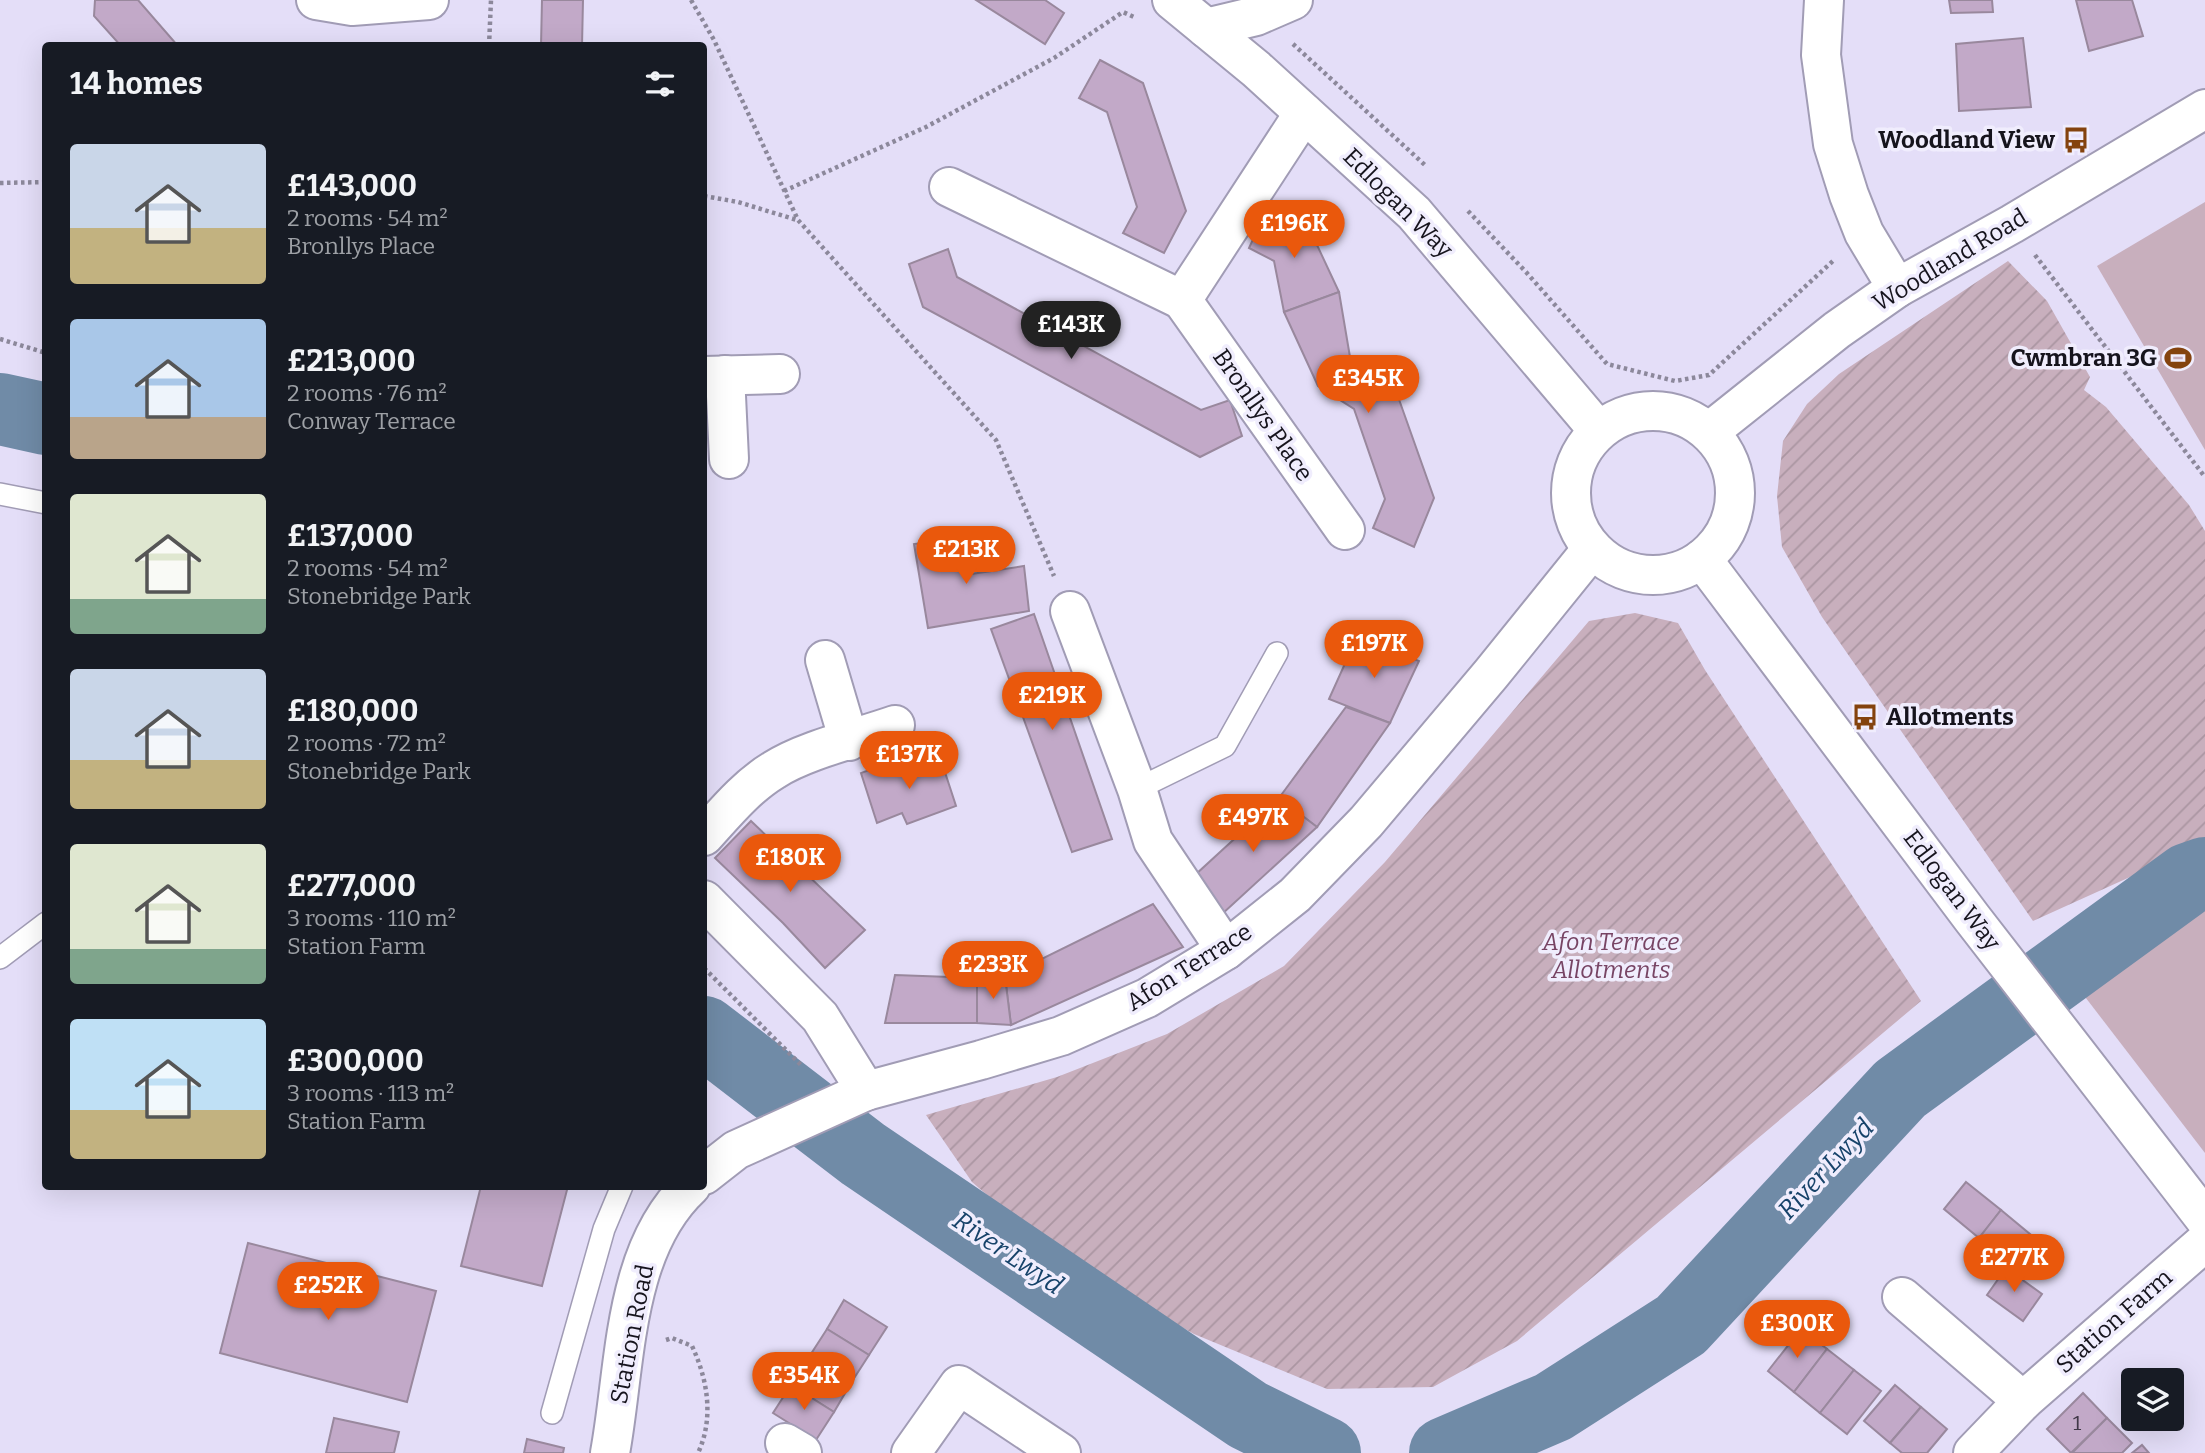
<!DOCTYPE html>
<html lang="en">
<head>
<meta charset="utf-8">
<style>
	body { margin:0; font-family:Bitter,serif; background:#242831; color:#f1f3f6; height:100vh; display:flex; flex-direction:column; font-size:26px; white-space:nowrap }
	* { box-sizing:border-box; margin:0 }
	p { font-size:23px; color:#9ea1a6 }
	.icon { flex:none; width:38px; height:38px; fill:none; stroke:currentColor; stroke-width:2; stroke-linecap:round; stroke-linejoin:round }
	.map { position:relative; flex:1; overflow:hidden }
	.drawer { position:absolute; left:42px; top:42px; width:665px; height:1148px; display:flex; flex-direction:column; background:#171b24; border-radius:7px; box-shadow:0 7px 28px #0002 }
	.drawer>* { flex:none }
	.tools { position:absolute; left:2121px; top:1368px; display:grid; gap:14px }
	.tools a { display:grid; place-items:center; width:63px; height:63px; border-radius:7px; background:#171b24; box-shadow:0 7px 28px #0002; font-size:35px }
	.price { position:absolute; translate:-50% -60px; padding:0 16px; border-radius:24px; background:#ea580c; color:#fff; font-size:23px; line-height:46px; filter:drop-shadow(0 2px 4px #0008) }
	.price::after { content:''; position:absolute; left:50%; top:42px; width:21px; height:16px; margin-left:-10px; background:inherit; clip-path:polygon(0 0,100% 0,50% 100%) }
	.price.on { background:#222; color:#fff }
	ul { padding:0; list-style:none }
	li { display:flex; align-items:center; gap:21px; height:175px; padding:0 28px }
	li span { display:grid; place-items:center; flex:none; width:196px; height:140px; border-radius:7px; color:#555 }
	li>.icon { margin-inline-start:auto }
	span .icon { width:84px; height:84px; fill:#fffc; stroke-width:1 }
	li b { font-size:30px }
	h2 { display:flex; justify-content:space-between; align-items:center; height:84px; padding:0 28px; font-size:30px }
	.map>svg:first-child { display:block }
	.green { fill:#c8afbd }
	.garden { fill:url(#garden-furrows) }
	.lines { fill:none; stroke-linecap:round; stroke-linejoin:round }
	.river { stroke:#708ba7; stroke-width:72 }
	.building { fill:#c2a9c8; stroke:#99889d; stroke-width:2 }
	.service-casing { stroke:#a19cb5; stroke-width:24 }
	.minor-casing { stroke:#a19cb5; stroke-width:42 }
	.tertiary-casing { stroke:#a19cb5; stroke-width:42 }
	.path { stroke:#8c889b; stroke-width:4.5; stroke-dasharray:3.5 3.5; stroke-linecap:butt }
	.service { stroke:#fff; stroke-width:21 }
	.minor { stroke:#fff; stroke-width:38 }
	.tertiary { stroke:#fff; stroke-width:38 }
	.labels { text-anchor:middle; dominant-baseline:central; stroke-width:7; stroke-linejoin:round; paint-order:stroke }
	.number-label { font-size:21px; fill:#413948 }
	.poi-label { font-size:24px; font-weight:bold; fill:#16141d; stroke:#f0edfd; text-anchor:end }
	.street-label { font-size:24px; fill:#16141d; stroke:#f0edfd }
	.park-label { font-size:24px; font-style:italic; fill:#774464; stroke:#f0edfd }
	.water-label { font-size:26px; font-style:italic; fill:#17436a; stroke:#f0edfd }
</style>
</head>
<body>
<div class="map">
<svg width="2205" height="1453" viewBox="0 0 2205 1453">
	<defs>
		<pattern id="garden-furrows" width="10" height="10" patternUnits="userSpaceOnUse" patternTransform="scale(1.75)"><rect width="10" height="10" fill="#c8afbd"/><path d="M-1 1l2-2M0 10L10 0M9 11l2-2" fill="none" stroke="#ab96a2"/></pattern>
	</defs>
	<rect width="100%" height="100%" fill="#e4def8"/>
	<g class="green">
		<path d="M 2205,202 L 2205,450 L 2097,266 Z"/>
		<path d="M 2205,899 L 2205,1153 L 2079,989 Z"/>
	</g>
	<g class="garden">
		<path d="M 2008,261 L 2047,301 L 2090,377 L 2084,390 L 2106,407 L 2189,505 L 2205,531 L 2205,843 L 2033,921 L 1822,617 L 1782,547 L 1777,496 L 1783,441 L 1807,404 L 1839,374 Z"/>
		<path d="M 1635,613 L 1678,623 L 1705,670 L 1921,1001 L 1517,1341 L 1433,1387 L 1327,1389 L 1194,1334 L 1066,1263 L 972,1182 L 926,1115 L 1057,1077 L 1167,1034 L 1284,966 L 1385,862 L 1589,621 Z"/>
	</g>
	<g class="lines">
		<g class="river">
			<path d="M 0,409 L 46,419"/>
			<path d="M 704,1032 L 863,1154 L 1248,1415 L 1325,1453"/>
			<path d="M 1445,1453 L 1553,1407 L 1681,1325 L 1900,1089 L 2188,879 L 2205,873"/>
		</g>
	</g>
	<g class="building">
		<path d="M 95,0 L 138,0 L 178,46 L 121,46 L 94,16 Z"/>
		<path d="M 542,0 L 583,0 L 582,46 L 541,46 Z"/>
		<path d="M 976,0 L 1045,0 L 1064,13 L 1045,44 Z"/>
		<path d="M 1949,0 L 1992,0 L 1993,12 L 1951,13 Z"/>
		<path d="M 2076,0 L 2132,0 L 2143,36 L 2089,51 Z"/>
		<path d="M 2023,38 L 2031,107 L 1959,111 L 1956,44 Z"/>
		<path d="M 1100,60 L 1143,83 L 1186,211 L 1164,253 L 1123,233 L 1137,207 L 1107,112 L 1079,98 Z"/>
		<path d="M 1268,207 L 1310,230 L 1339,292 L 1284,312 L 1274,261 L 1249,248 Z"/>
		<path d="M 948,249 L 957,277 L 1201,410 L 1230,400 L 1242,436 L 1200,457 L 923,307 L 909,264 Z"/>
		<path d="M 1339,292 L 1350,357 L 1391,377 L 1434,498 L 1414,547 L 1373,528 L 1385,499 L 1354,409 L 1318,386 L 1284,312 Z"/>
		<path d="M 965,537 L 971,574 L 1024,566 L 1029,611 L 928,628 L 914,544 Z"/>
		<path d="M 1034,614 L 1112,839 L 1072,852 L 991,629 Z"/>
		<path d="M 1357,637 L 1419,661 L 1390,723 L 1329,699 Z"/>
		<path d="M 1346,707 L 1390,723 L 1317,827 L 1279,798 Z"/>
		<path d="M 940,757 L 956,806 L 907,824 L 902,813 L 877,823 L 861,773 L 888,763 L 892,774 Z"/>
		<path d="M 1279,798 L 1317,827 L 1221,915 L 1194,876 Z"/>
		<path d="M 751,821 L 865,930 L 825,968 L 783,923 L 715,858 Z"/>
		<path d="M 1153,904 L 1183,947 L 1011,1025 L 1005,977 Z"/>
		<path d="M 895,975 L 977,978 L 977,1023 L 885,1023 Z"/>
		<path d="M 1005,977 L 1011,1025 L 977,1023 L 977,978 Z"/>
		<path d="M 1966,1182 L 2001,1210 L 1979,1238 L 1944,1209 Z"/>
		<path d="M 481,1186 L 568,1186 L 542,1286 L 461,1266 Z"/>
		<path d="M 2001,1210 L 2036,1239 L 2014,1267 L 1979,1238 Z"/>
		<path d="M 248,1243 L 436,1291 L 407,1402 L 220,1353 Z"/>
		<path d="M 2006,1268 L 2042,1294 L 2023,1321 L 1987,1295 Z"/>
		<path d="M 844,1300 L 887,1327 L 869,1355 L 827,1329 Z"/>
		<path d="M 827,1329 L 869,1355 L 851,1383 L 809,1357 Z"/>
		<path d="M 1801,1329 L 1827,1349 L 1794,1392 L 1768,1371 Z"/>
		<path d="M 1827,1349 L 1854,1370 L 1820,1413 L 1794,1392 Z"/>
		<path d="M 809,1357 L 851,1383 L 834,1412 L 791,1385 Z"/>
		<path d="M 1854,1370 L 1881,1391 L 1847,1434 L 1820,1413 Z"/>
		<path d="M 791,1385 L 834,1412 L 816,1440 L 773,1413 Z"/>
		<path d="M 1895,1385 L 1921,1407 L 1890,1443 L 1864,1421 Z"/>
		<path d="M 2083,1393 L 2107,1418 L 2071,1453 L 2047,1429 Z"/>
		<path d="M 1921,1407 L 1947,1429 L 1927,1453 L 1902,1453 L 1890,1443 Z"/>
		<path d="M 334,1418 L 399,1432 L 394,1453 L 326,1453 Z"/>
		<path d="M 2107,1418 L 2132,1443 L 2122,1453 L 2072,1453 Z"/>
		<path d="M 527,1439 L 564,1448 L 563,1453 L 524,1453 Z"/>
		<path d="M 2142,1445 L 2149,1453 L 2132,1453 Z"/>
	</g>
	<g class="lines">
		<g class="service-casing">
			<g id="service">
				<path d="M 0,494 L 46,503"/>
				<path d="M 1137,789 L 1225,746 L 1277,653"/>
				<path d="M 0,958 L 46,923"/>
				<path d="M 552,1413 L 604,1229 L 622,1186"/>
			</g>
		</g>
		<g class="minor-casing">
			<g id="minor">
				<path d="M 316,0 L 352,6 L 429,0"/>
				<path d="M 1824,0 L 1821,55 L 1833,144 L 1849,195 L 1864,233 L 1897,288"/>
				<path d="M 1206,28 L 1256,16 L 1293,0"/>
				<path d="M 949,187 L 1182,300 L 1304,113"/>
				<path d="M 1182,300 L 1345,530"/>
				<path d="M 725,375 L 729,459"/>
				<path d="M 704,376 L 780,374"/>
				<path d="M 1709,432 L 1837,330 L 1897,288 L 2012,224 L 2205,109"/>
				<path d="M 1070,611 L 1137,789 L 1153,841 L 1226,950"/>
				<path d="M 825,660 L 849,741"/>
				<path d="M 704,836 C 725,813 746,787 774,770 C 805,750 858,738 895,725"/>
				<path d="M 704,900 L 820,1017 L 866,1091"/>
				<path d="M 704,1175 L 736,1150 L 866,1091 L 981,1060 L 1061,1036 L 1147,998 L 1226,950 L 1295,895 L 1366,822 L 1491,674 L 1592,549"/>
				<path d="M 1902,1297 L 2023,1401"/>
				<path d="M 785,1443 L 802,1453"/>
				<path d="M 610,1453 C 626,1367 622,1250 691,1186"/>
				<path d="M 911,1453 L 959,1385 L 1061,1453"/>
				<path d="M 1973,1453 L 2023,1401 L 2205,1242"/>
			</g>
		</g>
		<g class="tertiary-casing">
			<g id="tertiary">
				<path d="M 1172,0 L 1256,69 L 1414,213 L 1598,430"/>
				<circle cx="1653" cy="493" r="82"/>
				<path d="M 1702,559 L 1972,918 L 2205,1219"/>
			</g>
		</g>
		<g class="path">
			<path d="M 691,0 L 714,40 L 798,220 L 996,440 L 1054,576"/>
			<path d="M 1293,44 L 1426,166"/>
			<path d="M 489,46 L 491,0"/>
			<path d="M 0,183 L 46,182"/>
			<path d="M 784,191 L 926,127 L 1054,58 L 1123,12 L 1136,18"/>
			<path d="M 704,196 L 738,202 L 797,220"/>
			<path d="M 1468,211 L 1526,272 L 1607,364 L 1675,381 L 1709,375 L 1834,260"/>
			<path d="M 2035,255 L 2205,477"/>
			<path d="M 0,339 L 46,353"/>
			<path d="M 704,968 L 801,1065"/>
			<path d="M 666,1340 L 672,1338 L 692,1346 C 708,1380 714,1419 698,1453"/>
		</g>
		<use href="#service" class="service"/>
		<use href="#minor" class="minor"/>
		<use href="#tertiary" class="tertiary"/>
	</g>
	<defs>
		<g id="bus-bare" transform="scale(2.1)"><path d="M-5-6H5V4H4V6H2V4H-2V6H-4V4H-5ZM-3.5-4V0h7V-4ZM-3.5 1.2v1.5H-2V1.2ZM2 1.2v1.5H3.5V1.2Z" fill="#84430e" stroke="#f0edfd" stroke-width="2.5" paint-order="stroke"/></g>
		<g id="stadium-bare" transform="scale(2.1)"><path d="M0-5a6.5 5 0 1 0 0 10a6.5 5 0 1 0 0-10ZM-3.5-1.8h7v3.6h-7Z" fill="#84430e" stroke="#f0edfd" stroke-width="2.5" paint-order="stroke"/></g>
	</defs>
	<g fill-rule="evenodd">
		<use href="#bus-bare" x="2076" y="140"/>
		<use href="#stadium-bare" x="2178" y="358"/>
		<use href="#bus-bare" x="1865" y="717"/>
	</g>
	<g class="labels">
		<g class="number-label">
			<text x="2077" y="1423">1</text>
		</g>
		<g class="poi-label">
			<text x="2055" y="140">Woodland View</text>
			<text x="2157" y="358">Cwmbran 3G</text>
			<text x="1886" y="717" text-anchor="start">Allotments</text>
		</g>
		<g class="street-label">
			<text transform="translate(1398 203) rotate(45)">Edlogan Way</text>
			<text transform="translate(1950 260) rotate(-31)">Woodland Road</text>
			<text transform="translate(1263 415) rotate(55)">Bronllys Place</text>
			<text transform="translate(1952 890) rotate(53)">Edlogan Way</text>
			<text transform="translate(1189 967) rotate(-32)">Afon Terrace</text>
			<text transform="translate(2114 1321) rotate(-41)">Station Farm</text>
			<text transform="translate(632 1334) rotate(-79)">Station Road</text>
		</g>
		<g class="park-label">
			<text x="1611" y="942">Afon Terrace<tspan x="1611" dy="28">Allotments</tspan></text>
		</g>
		<g class="water-label">
			<text transform="translate(1826 1169) rotate(-47)">River Lwyd</text>
			<text transform="translate(1008 1253) rotate(34)">River Lwyd</text>
		</g>
	</g>
</svg>
<div class="tools">
<a><svg class="icon" aria-label="layers" viewBox="0 0 24 24"><path d="M12 4l9 5-9 5-9-5zM3 14l9 5 9-5"/></svg></a>
</div>
<b class="price" style="left:1294px;top:260px">£196K</b>
<b class="price on" style="left:1071px;top:361px">£143K</b>
<b class="price" style="left:1368px;top:415px">£345K</b>
<b class="price" style="left:966px;top:586px">£213K</b>
<b class="price" style="left:1374px;top:680px">£197K</b>
<b class="price" style="left:1052px;top:732px">£219K</b>
<b class="price" style="left:909px;top:791px">£137K</b>
<b class="price" style="left:1253px;top:854px">£497K</b>
<b class="price" style="left:790px;top:894px">£180K</b>
<b class="price" style="left:993px;top:1001px">£233K</b>
<b class="price" style="left:2014px;top:1294px">£277K</b>
<b class="price" style="left:328px;top:1322px">£252K</b>
<b class="price" style="left:1797px;top:1360px">£300K</b>
<b class="price" style="left:804px;top:1412px">£354K</b>
<section class="drawer">
<h2>14 homes<svg class="icon" aria-label="filters" viewBox="0 0 24 24"><path d="M4 7h16M4 17h16"/><circle cx="9" cy="7" r="2"/><circle cx="15" cy="17" r="2"/></svg></h2>
<ul>
<li><span style="background:linear-gradient(#c9d6e8 60%,#c2b280 0)"><svg class="icon" aria-label="home" viewBox="0 0 24 24"><path d="M3 11l9-7 9 7M6 9v11h12V9"/></svg></span><div><b>£143,000</b><p>2 rooms · 54 m²</p><p>Bronllys Place</p></div></li>
<li><span style="background:linear-gradient(#a9c7e8 70%,#b9a48a 0)"><svg class="icon" aria-label="home" viewBox="0 0 24 24"><path d="M3 11l9-7 9 7M6 9v11h12V9"/></svg></span><div><b>£213,000</b><p>2 rooms · 76 m²</p><p>Conway Terrace</p></div></li>
<li><span style="background:linear-gradient(#dfe7d0 75%,#7fa58c 0)"><svg class="icon" aria-label="home" viewBox="0 0 24 24"><path d="M3 11l9-7 9 7M6 9v11h12V9"/></svg></span><div><b>£137,000</b><p>2 rooms · 54 m²</p><p>Stonebridge Park</p></div></li>
<li><span style="background:linear-gradient(#c9d6e8 65%,#c2b280 0)"><svg class="icon" aria-label="home" viewBox="0 0 24 24"><path d="M3 11l9-7 9 7M6 9v11h12V9"/></svg></span><div><b>£180,000</b><p>2 rooms · 72 m²</p><p>Stonebridge Park</p></div></li>
<li><span style="background:linear-gradient(#dfe7d0 75%,#7fa58c 0)"><svg class="icon" aria-label="home" viewBox="0 0 24 24"><path d="M3 11l9-7 9 7M6 9v11h12V9"/></svg></span><div><b>£277,000</b><p>3 rooms · 110 m²</p><p>Station Farm</p></div></li>
<li><span style="background:linear-gradient(#bfe0f5 65%,#c2b280 0)"><svg class="icon" aria-label="home" viewBox="0 0 24 24"><path d="M3 11l9-7 9 7M6 9v11h12V9"/></svg></span><div><b>£300,000</b><p>3 rooms · 113 m²</p><p>Station Farm</p></div></li>
</ul>
</section>
</div>
</body>
</html>
